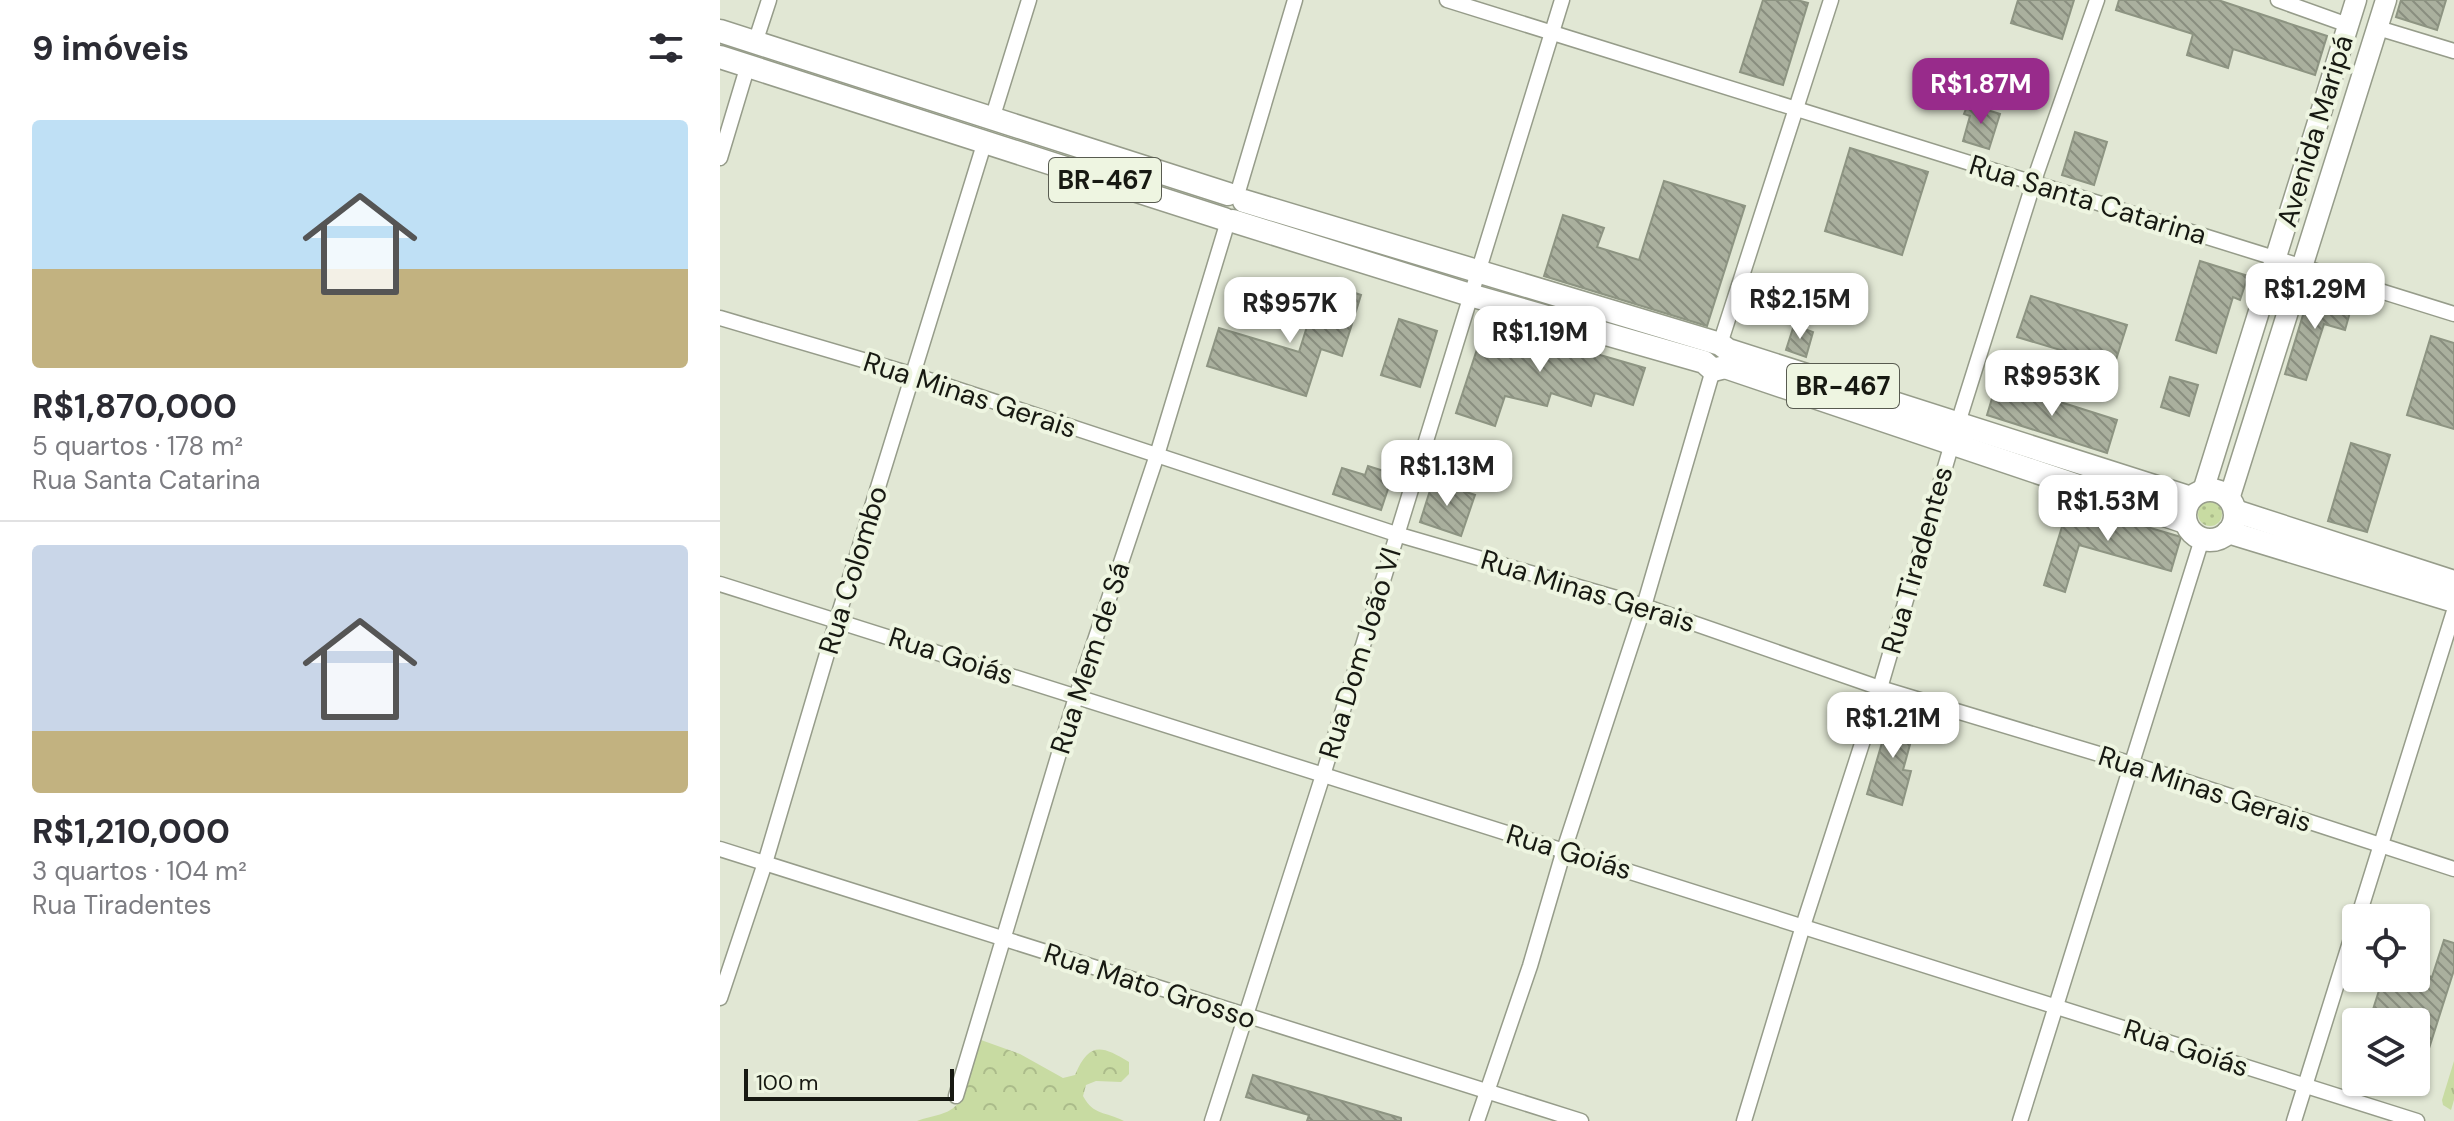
<!DOCTYPE html>
<html lang="pt">
<head>
<meta charset="utf-8">
<style>
	body { margin:0; font-family:"DM Sans",sans-serif; background:#f2f2f3; color:#2b2b33; height:100vh; display:flex; flex-direction:column; font-size:30px; white-space:nowrap }
	* { box-sizing:border-box; margin:0 }
	p { font-size:26px; color:#7c7c81 }
	.icon { flex:none; width:44px; height:44px; fill:none; stroke:currentColor; stroke-width:2; stroke-linecap:round; stroke-linejoin:round }
	.map { position:relative; flex:1; overflow:hidden }
	.drawer { display:flex; flex-direction:column; background:#fff; width:720px }
	.drawer>* { flex:none }
	.controls { position:absolute; left:1622px; top:904px; display:grid; gap:16px }
	.controls a { display:grid; place-items:center; width:88px; height:88px; border-radius:8px; background:#fff; box-shadow:0 2px 6px #0004; font-size:40px }
	.scale { position:absolute; left:24px; bottom:20px; width:210px; box-sizing:border-box; padding-left:8px; border:4px solid #171912; border-top:0; font-size:22px; line-height:28px; white-space:nowrap; color:#171912; -webkit-text-stroke:6px #eef5e1; paint-order:stroke }
	.price { position:absolute; translate:-50% -68px; padding:0 18px; border-radius:16px; background:#fff; color:#222; font-size:26px; line-height:52px; filter:drop-shadow(0 2px 4px #0008) }
	.price::after { content:''; position:absolute; left:50%; top:48px; width:24px; height:18px; margin-left:-12px; background:inherit; clip-path:polygon(0 0,100% 0,50% 100%) }
	.price.active { background:#982b8b; color:#fff }
	ul { padding:0; list-style:none }
	li { display:grid; align-content:center; gap:16px; height:424px; padding:0 32px }
	li+li { border-top:2px solid #e1e1e2 }
	li span { display:grid; place-items:center; height:248px; border-radius:8px; color:#555 }
	li>.icon { margin-inline-start:auto }
	span .icon { width:144px; height:144px; fill:#fffc; stroke-width:1 }
	li b { font-size:34px }
	h2 { display:flex; justify-content:space-between; align-items:center; height:96px; padding:0 32px; font-size:34px }
	main { display:flex; flex:1; min-height:0 }
	.map>svg:first-child { display:block }
	.grass { fill:url(#grass-tufts) }
	.forest { fill:url(#forest-crowns) }
	.park { fill:url(#park-dots) }
	.building { fill:url(#building-back-hatch); stroke:#8d9482; stroke-width:2 }
	.lines { fill:none; stroke-linecap:round; stroke-linejoin:round }
	.minor-casing { stroke:#969c8a; stroke-width:17 }
	.secondary-casing { stroke:#969c8a; stroke-width:23 }
	.primary-casing { stroke:#969c8a; stroke-width:25 }
	.minor { stroke:#fff; stroke-width:14 }
	.secondary { stroke:#fff; stroke-width:20 }
	.primary { stroke:#fff; stroke-width:22 }
	.labels { text-anchor:middle; dominant-baseline:central; stroke-width:8; stroke-linejoin:round; paint-order:stroke }
	.shield { fill:#eef5e1; stroke:#585b50; stroke-width:2 }
	.shield-label { font-size:26px; font-weight:bold; fill:#171912 }
	.street-label { font-size:28px; fill:#171912; stroke:#eef5e1 }
</style>
</head>
<body>
<main>
<section class="drawer">
<h2>9 imóveis<svg class="icon" aria-label="filters" viewBox="0 0 24 24"><path d="M4 7h16M4 17h16"/><circle cx="9" cy="7" r="2"/><circle cx="15" cy="17" r="2"/></svg></h2>
<ul>
<li><span style="background:linear-gradient(#bfe0f5 60%,#c2b280 0)"><svg class="icon" aria-label="home" viewBox="0 0 24 24"><path d="M3 11l9-7 9 7M6 9v11h12V9"/></svg></span><div><b>R$1,870,000</b><p>5 quartos · 178 m²</p><p>Rua Santa Catarina</p></div></li>
<li><span style="background:linear-gradient(#c9d6e8 75%,#c2b280 0)"><svg class="icon" aria-label="home" viewBox="0 0 24 24"><path d="M3 11l9-7 9 7M6 9v11h12V9"/></svg></span><div><b>R$1,210,000</b><p>3 quartos · 104 m²</p><p>Rua Tiradentes</p></div></li>
</ul>
</section>
<div class="map">
<svg width="1734" height="1121" viewBox="0 0 1734 1121">
	<defs>
		<pattern id="grass-tufts" width="24" height="20" patternUnits="userSpaceOnUse" patternTransform="scale(2)"><rect width="24" height="20" fill="#c8dba2"/><path d="M3 7l-1-3M5 7V3M7 7l1-3M15 17l-1-3M17 17v-4M19 17l1-3" fill="none" stroke="#abbb8a"/></pattern>
		<pattern id="forest-crowns" width="20" height="18" patternUnits="userSpaceOnUse" patternTransform="scale(2)"><rect width="20" height="18" fill="#c8dba2"/><path d="M2 6a3 3 0 1 1 6 0M12 15a3 3 0 1 1 6 0" fill="none" stroke="#abbb8a"/></pattern>
		<pattern id="park-dots" width="8" height="8" patternUnits="userSpaceOnUse" patternTransform="scale(2)"><rect width="8" height="8" fill="#c8dba2"/><path d="M2 2h.1M6 6h.1" fill="none" stroke="#abbb8a" stroke-width="1.8" stroke-linecap="round"/></pattern>
		<pattern id="building-back-hatch" width="6" height="6" patternUnits="userSpaceOnUse" patternTransform="scale(2)"><rect width="6" height="6" fill="#aab09e"/><path d="M-1 5l2 2M0 0l6 6M5-1l2 2" fill="none" stroke="#898e7f"/></pattern>
	</defs>
	<rect width="100%" height="100%" fill="#e1e7d4"/>
	<path class="grass" d="M 1734,1061 L 1734,1100 L 1731,1110 L 1723,1105 L 1722,1100 Z"/>
	<path class="forest" d="M 261,1040 L 300,1054 L 343,1078 L 355,1075 C 369,1042 381,1045 409,1062 L 409,1074 L 401,1082 L 376,1081 L 366,1085 L 363,1096 C 374,1116 385,1111 404,1121 L 197,1121 C 212,1115 229,1116 239,1102 Z"/>
	<circle class="park" cx="1490" cy="514" r="12"/>
	<g class="building">
		<path d="M 1043,0 L 1077,0 L 1088,3 L 1063,85 L 1020,72 Z"/>
		<path d="M 1298,0 L 1354,0 L 1342,39 L 1291,23 Z"/>
		<path d="M 1399,0 L 1498,0 L 1607,36 L 1595,75 L 1513,49 L 1508,68 L 1467,55 L 1473,34 L 1396,10 Z"/>
		<path d="M 1681,0 L 1726,0 L 1717,30 L 1676,17 Z"/>
		<path d="M 1248,104 L 1280,114 L 1269,149 L 1243,141 L 1250,116 L 1244,114 Z"/>
		<path d="M 1355,132 L 1387,142 L 1374,185 L 1342,175 Z"/>
		<path d="M 1130,148 L 1208,172 L 1182,255 L 1105,231 Z"/>
		<path d="M 944,181 L 1025,206 L 987,326 L 824,276 L 843,215 L 884,228 L 877,247 L 919,260 Z"/>
		<path d="M 1480,261 L 1528,276 L 1520,300 L 1513,297 L 1496,353 L 1456,340 Z"/>
		<path d="M 601,282 L 641,295 L 622,356 L 601,349 L 586,396 L 487,366 L 499,328 L 579,352 Z"/>
		<path d="M 1590,292 L 1632,305 L 1625,330 L 1604,324 L 1586,380 L 1565,374 Z"/>
		<path d="M 1311,296 L 1407,325 L 1394,366 L 1297,337 Z"/>
		<path d="M 679,319 L 717,331 L 700,387 L 661,375 Z"/>
		<path d="M 766,322 L 925,368 L 913,405 L 875,393 L 871,406 L 831,393 L 827,406 L 785,396 L 775,426 L 736,413 Z"/>
		<path d="M 1074,325 L 1093,332 L 1086,357 L 1066,350 Z"/>
		<path d="M 1711,336 L 1734,343 L 1734,429 L 1687,415 Z"/>
		<path d="M 1450,377 L 1478,385 L 1469,416 L 1441,407 Z"/>
		<path d="M 1277,382 L 1397,420 L 1387,453 L 1267,415 Z"/>
		<path d="M 1631,443 L 1670,455 L 1647,532 L 1608,521 Z"/>
		<path d="M 648,466 L 673,474 L 661,510 L 613,494 L 622,468 L 645,475 Z"/>
		<path d="M 713,481 L 755,495 L 741,536 L 700,522 Z"/>
		<path d="M 1349,504 L 1461,537 L 1451,571 L 1359,545 L 1345,592 L 1324,585 Z"/>
		<path d="M 1171,712 L 1197,719 L 1183,770 L 1191,771 L 1182,805 L 1147,794 Z"/>
		<path d="M 1724,940 L 1734,943 L 1734,970 L 1705,1061 L 1696,1058 L 1696,1022 L 1649,1022 L 1663,978 L 1696,978 L 1696,972 L 1712,977 Z"/>
		<path d="M 533,1075 L 681,1118 L 681,1121 L 587,1121 L 589,1115 L 526,1097 Z"/>
	</g>
	<g class="lines">
		<g class="minor-casing">
			<g id="minor">
				<path d="M 727,0 L 1734,314"/>
				<path d="M 1558,0 L 1628,25"/>
				<path d="M 1658,28 L 1734,51"/>
				<path d="M 35,43 L 49,0"/>
				<path d="M 272,119 L 309,0"/>
				<path d="M 0,158 L 28,65"/>
				<path d="M 517,195 L 575,0"/>
				<path d="M 0,318 L 194,375 L 676,534 L 924,606 L 1160,688 L 1412,764 L 1734,869"/>
				<path d="M 1000,344 L 1111,0"/>
				<path d="M 0,584 L 1697,1121"/>
				<path d="M 0,849 L 861,1121"/>
				<path d="M 1638,918 L 1734,611"/>
				<path d="M 0,998 L 45,863 L 117,620 L 265,141"/>
				<path d="M 236,1096 L 356,697 L 437,455 L 508,221"/>
				<path d="M 492,1121 L 603,775 L 842,0"/>
				<path d="M 757,1121 L 810,966 L 844,850 L 924,606 L 993,370"/>
				<path d="M 1024,1121 L 1083,926 L 1160,688 L 1238,423 L 1317,172 L 1377,0"/>
				<path d="M 1300,1121 L 1482,539"/>
				<path d="M 1574,1121 L 1636,923"/>
			</g>
		</g>
		<g class="secondary-casing">
			<g id="secondary">
				<path d="M 1483,491 L 1636,0"/>
				<path d="M 1509,499 L 1666,0"/>
			</g>
		</g>
		<g class="primary-casing">
			<g id="primary">
				<path d="M 0,31 L 508,194"/>
				<path d="M 0,57 L 504,219"/>
				<path d="M 524,201 L 1000,344 L 1008,350 L 1471,498"/>
				<path d="M 513,221 L 750,295 L 984,362 L 993,370 L 1005,367"/>
				<path d="M 1005,367 L 1465,522"/>
				<circle cx="1490" cy="515" r="25"/>
				<path d="M 1515,511 L 1734,582"/>
				<path d="M 1508,532 L 1734,601"/>
			</g>
		</g>
		<use href="#minor" class="minor"/>
		<use href="#secondary" class="secondary"/>
		<use href="#primary" class="primary"/>
	</g>
	<g class="labels">
		<g class="shield">
			<rect x="329" y="158" width="112" height="44" rx="6"/>
			<rect x="1067" y="364" width="112" height="44" rx="6"/>
		</g>
		<g class="shield-label">
			<text x="385" y="180">BR-467</text>
			<text x="1123" y="386">BR-467</text>
		</g>
		<g class="street-label">
			<text transform="translate(1595 131) rotate(-73)">Avenida Maripá</text>
			<text transform="translate(1368 200) rotate(17)">Rua Santa Catarina</text>
			<text transform="translate(250 395) rotate(18)">Rua Minas Gerais</text>
			<text transform="translate(1197 560) rotate(-74)">Rua Tiradentes</text>
			<text transform="translate(133 570) rotate(-73)">Rua Colombo</text>
			<text transform="translate(868 591) rotate(17)">Rua Minas Gerais</text>
			<text transform="translate(640 653) rotate(-73)">Rua Dom João VI</text>
			<text transform="translate(231 656) rotate(18)">Rua Goiás</text>
			<text transform="translate(370 658) rotate(-72)">Rua Mem de Sá</text>
			<text transform="translate(1485 789) rotate(18)">Rua Minas Gerais</text>
			<text transform="translate(849 852) rotate(17)">Rua Goiás</text>
			<text transform="translate(430 986) rotate(18)">Rua Mato Grosso</text>
			<text transform="translate(1466 1048) rotate(18)">Rua Goiás</text>
		</g>
	</g>
</svg>
<div class="controls">
<a><svg class="icon" aria-label="locate" viewBox="0 0 24 24"><circle cx="12" cy="12" r="6"/><path d="M12 2v4M12 18v4M2 12h4M18 12h4"/></svg></a>
<a><svg class="icon" aria-label="layers" viewBox="0 0 24 24"><path d="M12 4l9 5-9 5-9-5zM3 14l9 5 9-5"/></svg></a>
</div>
<div class="scale">100 m</div>
<b class="price active" style="left:1261px;top:126px">R$1.87M</b>
<b class="price" style="left:1595px;top:331px">R$1.29M</b>
<b class="price" style="left:1080px;top:341px">R$2.15M</b>
<b class="price" style="left:570px;top:345px">R$957K</b>
<b class="price" style="left:820px;top:374px">R$1.19M</b>
<b class="price" style="left:1332px;top:418px">R$953K</b>
<b class="price" style="left:727px;top:508px">R$1.13M</b>
<b class="price" style="left:1388px;top:543px">R$1.53M</b>
<b class="price" style="left:1173px;top:760px">R$1.21M</b>
</div>
</main>
</body>
</html>
